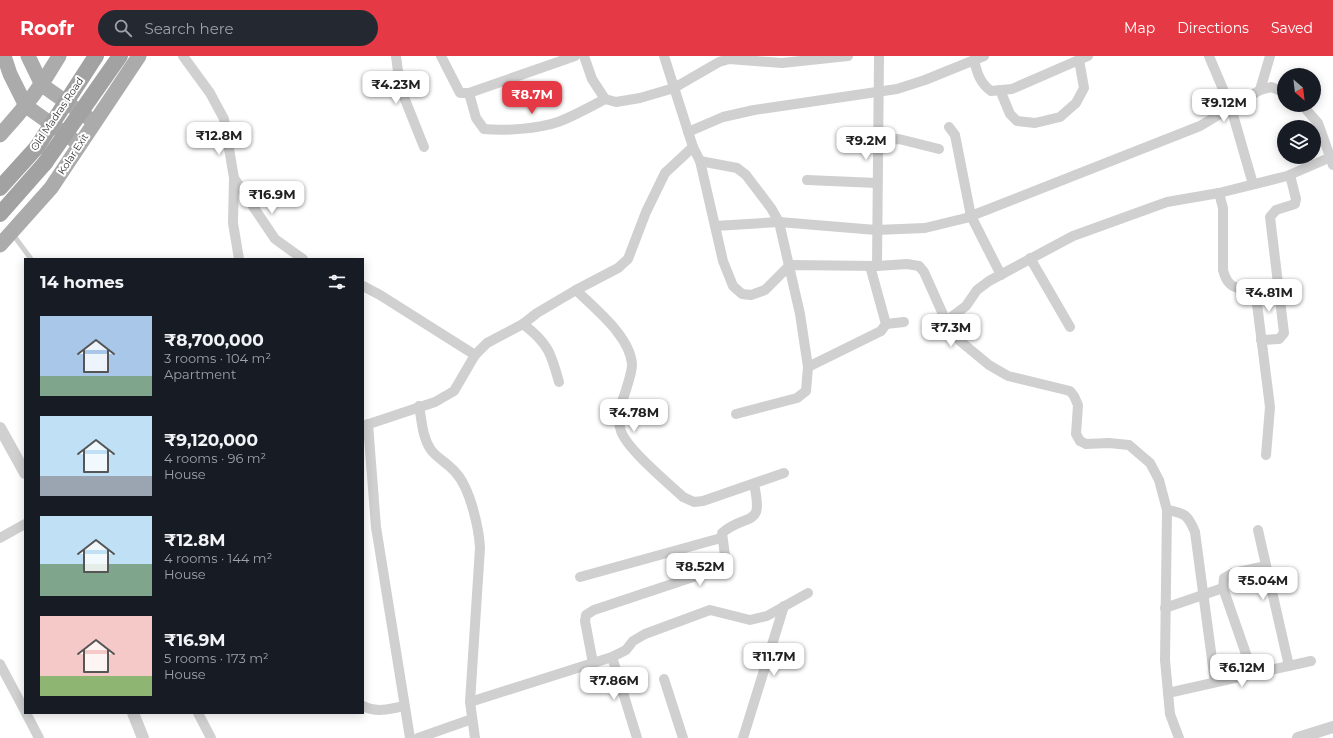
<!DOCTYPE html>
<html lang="en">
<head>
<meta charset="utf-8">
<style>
	body { margin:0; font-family:Montserrat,sans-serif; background:#242831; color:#f1f3f6; height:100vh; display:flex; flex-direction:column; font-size:15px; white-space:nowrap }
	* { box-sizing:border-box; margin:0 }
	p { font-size:13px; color:#9ea1a6 }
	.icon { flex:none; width:22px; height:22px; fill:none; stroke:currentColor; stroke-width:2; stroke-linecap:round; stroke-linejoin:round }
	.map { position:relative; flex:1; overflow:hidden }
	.sheet { position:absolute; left:24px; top:202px; width:340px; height:456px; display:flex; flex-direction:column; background:#171b24; border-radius:0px; box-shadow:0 2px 10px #0003 }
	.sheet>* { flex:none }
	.needle { width:26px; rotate:152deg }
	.fabs { position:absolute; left:1277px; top:12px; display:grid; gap:8px }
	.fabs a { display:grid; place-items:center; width:44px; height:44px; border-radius:50%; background:#171b24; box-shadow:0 2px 10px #0003; font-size:20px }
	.price { position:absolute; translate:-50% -34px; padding:0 9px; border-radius:8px; background:#fff; color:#222; font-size:13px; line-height:26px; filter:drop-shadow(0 1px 2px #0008) }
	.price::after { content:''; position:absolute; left:50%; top:24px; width:12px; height:9px; margin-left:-6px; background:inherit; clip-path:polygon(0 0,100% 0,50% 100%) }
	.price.active { background:#e63946; color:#fff }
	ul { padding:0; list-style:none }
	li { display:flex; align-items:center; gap:12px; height:100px; padding:0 16px }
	li span { display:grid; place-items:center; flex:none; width:112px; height:80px; border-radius:0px; color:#555 }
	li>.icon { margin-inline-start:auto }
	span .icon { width:48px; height:48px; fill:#fffc; stroke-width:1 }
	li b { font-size:17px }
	h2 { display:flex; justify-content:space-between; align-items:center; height:48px; padding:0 16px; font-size:17px }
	header { display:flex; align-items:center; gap:24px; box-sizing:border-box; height:56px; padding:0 20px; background:#e63946; color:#fff }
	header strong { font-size:19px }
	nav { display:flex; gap:22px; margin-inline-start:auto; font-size:14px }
	.search { width:280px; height:36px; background:#242831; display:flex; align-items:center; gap:10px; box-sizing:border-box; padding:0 14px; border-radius:22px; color:#9ea1a6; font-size:15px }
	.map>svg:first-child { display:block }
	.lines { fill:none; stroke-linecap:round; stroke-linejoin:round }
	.service { stroke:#d0d0d0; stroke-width:5 }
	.minor { stroke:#d0d0d0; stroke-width:10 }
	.tertiary { stroke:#d0d0d0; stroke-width:12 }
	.primary { stroke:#ababab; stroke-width:15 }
	.trunk { stroke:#a2a2a2; stroke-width:16 }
	.trunk-bridge { stroke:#a2a2a2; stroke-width:16 }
	.labels { text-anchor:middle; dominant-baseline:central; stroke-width:4; stroke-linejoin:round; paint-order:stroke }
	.street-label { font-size:10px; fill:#333; stroke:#fff }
</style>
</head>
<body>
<header>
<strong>Roofr</strong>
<div class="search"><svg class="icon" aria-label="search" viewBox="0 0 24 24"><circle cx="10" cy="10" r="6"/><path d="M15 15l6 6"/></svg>Search here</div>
<nav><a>Map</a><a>Directions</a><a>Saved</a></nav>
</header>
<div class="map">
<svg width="1333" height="682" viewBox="0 0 1333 682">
	<rect width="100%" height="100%" fill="#fff"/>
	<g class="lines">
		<path class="service" d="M 12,177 L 31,203"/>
		<g class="minor">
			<path d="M 183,0 L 210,37 L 224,63 L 234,122 L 233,167 L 239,203"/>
			<path d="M 396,0 L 400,31 L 424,91"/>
			<path d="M 441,0 L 460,37 L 469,37 L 575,0"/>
			<path d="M 584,0 L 592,23 L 605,43 L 616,46 L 640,42 L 674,32 L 719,6 L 729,3 L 782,7 L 848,0"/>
			<path d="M 664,0 L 693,91 L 700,105 L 723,205 L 733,230 L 742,238 L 751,239 L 765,234 L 790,209 L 877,210 L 907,208 L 919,210 L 924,216 L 946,265 L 960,285 L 989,309 L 1008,320 L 1070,335 L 1074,340 L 1078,349 L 1076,378 L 1080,385 L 1086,388 L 1109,387 L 1129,389 L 1150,407 L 1159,424 L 1167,454 L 1165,604 L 1170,658 L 1179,682"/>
			<path d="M 1209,0 L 1231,52 L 1253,128"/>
			<path d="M 974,4 C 977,17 980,27 991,35 L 1012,33 L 1088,0"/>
			<path d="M 1000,34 L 1010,58 L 1017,65 L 1035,67 L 1060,61 L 1076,47 L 1084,32 L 1079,4"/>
			<path d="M 1260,34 L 1270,0"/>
			<path d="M 469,37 L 476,62 L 484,73 C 503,75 538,73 558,66 C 574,60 590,51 605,43"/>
			<path d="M 1302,49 L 1318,67 L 1333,109"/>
			<path d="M 949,71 L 955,79 L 971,160 L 1001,219"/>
			<path d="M 688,76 L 723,61 L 754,54 L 897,33 L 925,24 L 984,0"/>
			<path d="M 878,84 L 899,83 L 939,93"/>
			<path d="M 700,105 L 737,112 L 746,119 L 771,152 L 779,166 L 800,258 L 808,311 L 806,335 L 797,342 L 736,358"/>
			<path d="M 234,122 L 275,183 L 303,203"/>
			<path d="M 807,124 L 877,127"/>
			<path d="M 1219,137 L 1223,152 L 1223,214 C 1230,242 1248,226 1256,240 L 1270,351 L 1266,399"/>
			<path d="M 715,170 L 779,166 L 876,174 L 925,172 L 966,162 L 1200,70 L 1260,34 L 1271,31 L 1284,36"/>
			<path d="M 1030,202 L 1070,271"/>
			<path d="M 877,210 L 879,0"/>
			<path d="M 363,230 L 380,239 L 475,299"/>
			<path d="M 576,234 C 595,253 630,280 632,308 C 632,317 628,326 626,334 C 621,349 616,360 621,375 C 627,393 667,426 683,441 L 694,446 L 703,445 L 784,417"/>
			<path d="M 946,265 L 966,250 L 977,234 L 989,225 L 1073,180 L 1167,146 L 1219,137 L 1287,120 L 1331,101"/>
			<path d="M 523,268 C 548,287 551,297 559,326"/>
			<path d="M 886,268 L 904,266"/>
			<path d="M 1261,284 L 1279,283 L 1284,277 L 1270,161 L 1276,154 L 1295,148 L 1296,143 L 1290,119"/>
			<path d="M 808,311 L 881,275 L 886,268 L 870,210"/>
			<path d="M 419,350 C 422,365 422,381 431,394 C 438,403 449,408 456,417 C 470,432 479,472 480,492 L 470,646 L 475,682"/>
			<path d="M 368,368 L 376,471 L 410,682"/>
			<path d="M 363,370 L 435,346 L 454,335 L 475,299 L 487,287 L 523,268 L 537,257 L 576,234 L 618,212 L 628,203 L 646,156 L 665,117 L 693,91"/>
			<path d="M 1167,454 C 1185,457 1188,459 1195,476 L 1215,626"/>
			<path d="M 1258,474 L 1289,610"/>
			<path d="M 0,482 L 25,468"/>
			<path d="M 580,521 L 721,482"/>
			<path d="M 1165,552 L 1223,532"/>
			<path d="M 612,601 L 637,682"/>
			<path d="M 593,607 L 585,565 L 586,559 L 594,554 L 717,513 L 726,507 L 722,477 C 748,455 764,474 754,428"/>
			<path d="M 0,608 L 25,655"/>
			<path d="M 1253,618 L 1223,532 L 1224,522 L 1233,517 L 1266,510"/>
			<path d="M 664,623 L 683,682"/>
			<path d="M 1168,637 L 1311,605"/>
			<path d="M 470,646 L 612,601 L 626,594 L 633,585 L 645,578 L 710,554 L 750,564 L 767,560 L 808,537"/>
			<path d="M 363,650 C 376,657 391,653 404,650"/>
			<path d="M 26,657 L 39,682"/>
			<path d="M 198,657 L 211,682"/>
			<path d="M 418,682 L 472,663"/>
			<path d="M 743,682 L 784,550"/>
		</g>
		<g class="tertiary">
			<path d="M 0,372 L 25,417"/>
			<path d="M 133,657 L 143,682"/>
			<path d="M 1298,682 L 1333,671"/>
		</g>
		<g class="primary">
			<path d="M 4,0 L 10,18 L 26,50 L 75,85"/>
			<path d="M 28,0 L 42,29 L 90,63"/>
			<path d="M 0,79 C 24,53 42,30 59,0"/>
			<path d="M 0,189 L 51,132 L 139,0"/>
		</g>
		<g class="trunk">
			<path d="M 0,132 L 37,91"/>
			<path d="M 0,158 L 45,107"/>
		</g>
		<g class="trunk-bridge">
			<path d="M 37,91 L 96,0"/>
			<path d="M 45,107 L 120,0"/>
		</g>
	</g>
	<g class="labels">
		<g class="street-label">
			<text transform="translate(57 58) rotate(-56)">Old Madras Road</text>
			<text transform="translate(73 98) rotate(-57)">Kolar Exit</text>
		</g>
	</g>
</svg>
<div class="fabs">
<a><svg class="needle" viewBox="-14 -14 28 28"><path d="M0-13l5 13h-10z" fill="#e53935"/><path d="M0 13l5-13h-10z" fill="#9ea1a6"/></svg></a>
<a><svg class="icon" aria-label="layers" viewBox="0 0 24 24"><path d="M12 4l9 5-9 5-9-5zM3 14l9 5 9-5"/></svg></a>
</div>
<b class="price" style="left:396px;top:49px">₹4.23M</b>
<b class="price active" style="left:532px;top:59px">₹8.7M</b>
<b class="price" style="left:1224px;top:67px">₹9.12M</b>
<b class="price" style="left:219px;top:100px">₹12.8M</b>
<b class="price" style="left:866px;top:105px">₹9.2M</b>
<b class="price" style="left:272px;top:159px">₹16.9M</b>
<b class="price" style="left:1269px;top:257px">₹4.81M</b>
<b class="price" style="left:951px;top:292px">₹7.3M</b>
<b class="price" style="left:634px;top:377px">₹4.78M</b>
<b class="price" style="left:700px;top:531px">₹8.52M</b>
<b class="price" style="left:1263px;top:545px">₹5.04M</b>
<b class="price" style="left:774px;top:621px">₹11.7M</b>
<b class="price" style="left:1242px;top:632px">₹6.12M</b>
<b class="price" style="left:614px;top:645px">₹7.86M</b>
<section class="sheet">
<h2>14 homes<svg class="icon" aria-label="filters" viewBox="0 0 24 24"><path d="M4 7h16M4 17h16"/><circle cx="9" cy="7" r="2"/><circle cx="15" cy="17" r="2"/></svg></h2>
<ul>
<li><span style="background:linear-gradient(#a9c7e8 75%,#7fa58c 0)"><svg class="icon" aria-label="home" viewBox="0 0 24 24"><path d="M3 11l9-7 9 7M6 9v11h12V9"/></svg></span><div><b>₹8,700,000</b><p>3 rooms · 104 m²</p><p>Apartment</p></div></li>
<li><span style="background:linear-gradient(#bfe0f5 75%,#9aa5b1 0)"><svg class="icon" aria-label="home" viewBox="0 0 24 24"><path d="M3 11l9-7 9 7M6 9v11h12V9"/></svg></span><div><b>₹9,120,000</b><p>4 rooms · 96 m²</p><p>House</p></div></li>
<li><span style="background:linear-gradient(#bfe0f5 60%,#7fa58c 0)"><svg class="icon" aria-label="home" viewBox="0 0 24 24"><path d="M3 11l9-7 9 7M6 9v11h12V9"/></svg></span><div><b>₹12.8M</b><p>4 rooms · 144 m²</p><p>House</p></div></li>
<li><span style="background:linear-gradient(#f6c9c9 75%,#8fb573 0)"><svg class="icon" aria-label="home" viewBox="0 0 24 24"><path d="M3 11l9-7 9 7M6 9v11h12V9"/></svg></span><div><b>₹16.9M</b><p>5 rooms · 173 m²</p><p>House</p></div></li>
</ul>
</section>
</div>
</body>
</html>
